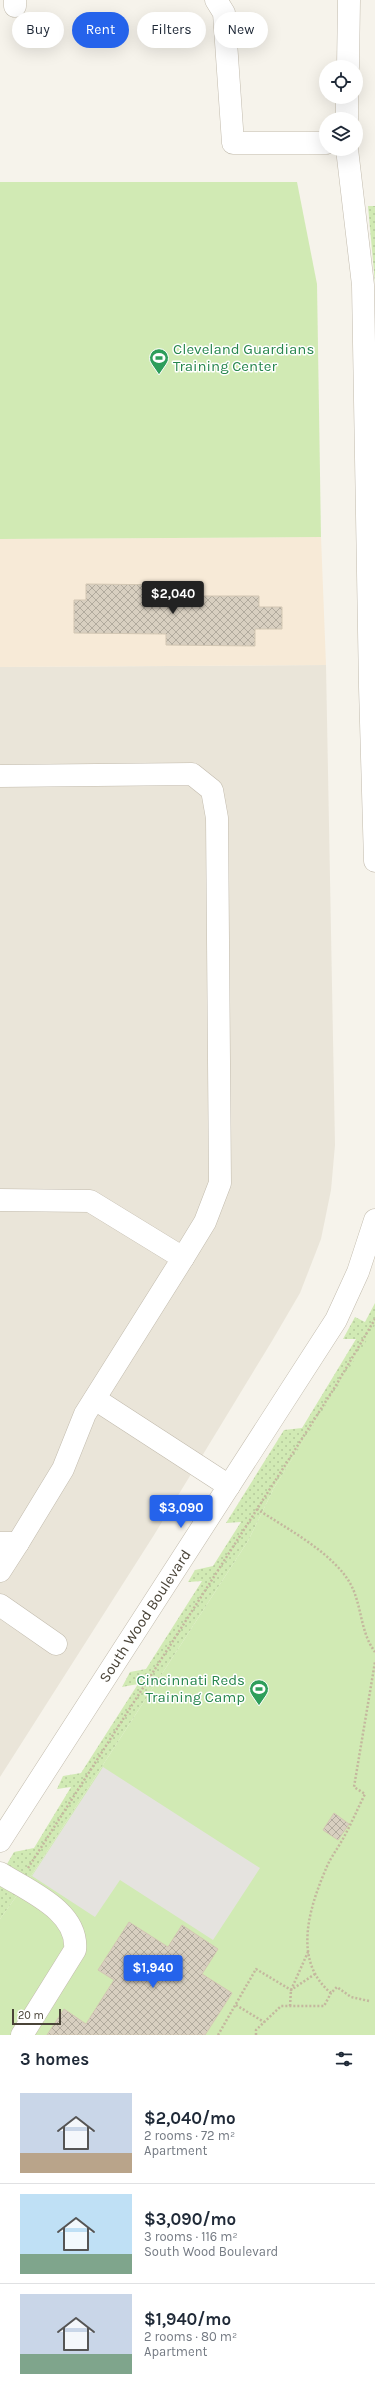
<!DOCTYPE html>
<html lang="en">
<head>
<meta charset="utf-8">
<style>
	body { margin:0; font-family:Karla,sans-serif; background:#f2f2f3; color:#1f2937; height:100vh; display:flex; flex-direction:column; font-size:15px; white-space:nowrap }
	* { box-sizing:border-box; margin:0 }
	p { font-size:13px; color:#747a83 }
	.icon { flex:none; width:22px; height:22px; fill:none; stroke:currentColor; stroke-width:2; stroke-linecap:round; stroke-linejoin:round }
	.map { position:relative; height:2035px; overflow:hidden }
	.details { display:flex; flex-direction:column; background:#fff; flex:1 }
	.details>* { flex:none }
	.guide { position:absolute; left:12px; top:12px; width:351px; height:36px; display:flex; gap:8px }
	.buttons { position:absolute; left:319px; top:60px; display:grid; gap:8px }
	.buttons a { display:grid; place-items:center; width:44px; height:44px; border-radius:50%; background:#fff; box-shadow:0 4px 16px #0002; font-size:20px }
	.scale { position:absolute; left:12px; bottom:10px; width:49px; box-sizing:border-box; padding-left:4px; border:2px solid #4a4438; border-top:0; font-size:11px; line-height:14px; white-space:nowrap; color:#4a4438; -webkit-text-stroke:3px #fff; paint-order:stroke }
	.price { position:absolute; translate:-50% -34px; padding:0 9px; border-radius:4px; background:#2563eb; color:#fff; font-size:13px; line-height:26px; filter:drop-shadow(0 1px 2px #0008) }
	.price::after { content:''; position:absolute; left:50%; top:24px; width:12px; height:9px; margin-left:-6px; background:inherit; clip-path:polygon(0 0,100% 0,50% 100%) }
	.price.active { background:#222; color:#fff }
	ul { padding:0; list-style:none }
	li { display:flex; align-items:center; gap:12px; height:100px; padding:0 20px }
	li+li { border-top:1px solid #e0e1e3 }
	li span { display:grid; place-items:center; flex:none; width:112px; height:80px; border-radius:0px; color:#555 }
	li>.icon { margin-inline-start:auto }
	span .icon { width:48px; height:48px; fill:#fffc; stroke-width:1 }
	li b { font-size:17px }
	h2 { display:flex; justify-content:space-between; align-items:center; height:48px; padding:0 20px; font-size:17px }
	.tag { padding:0 14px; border-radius:18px; background:#fff; box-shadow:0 4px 16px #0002; font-size:14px; line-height:36px }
	.tag.active { background:#2563eb; color:#fff }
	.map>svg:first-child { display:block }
	.residential { fill:#eae5d9 }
	.commercial { fill:#f7ead7 }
	.grass { fill:#d1eab4 }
	.garden { fill:url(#garden-dots) }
	.parking { fill:#e5e3df }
	.building { fill:url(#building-cross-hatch); stroke:#d3c7b3 }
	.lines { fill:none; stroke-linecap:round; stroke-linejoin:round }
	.minor-casing { stroke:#c2bbad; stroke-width:23 }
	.path { stroke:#c4b79e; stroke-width:2.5; stroke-dasharray:2 2; stroke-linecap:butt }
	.minor { stroke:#fff; stroke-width:22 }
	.labels { text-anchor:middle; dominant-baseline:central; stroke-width:3; stroke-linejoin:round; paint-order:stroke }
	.leisure-label { font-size:15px; fill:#27864d; stroke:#fff; text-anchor:start }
	.street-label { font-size:15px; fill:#4a4438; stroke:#fff }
</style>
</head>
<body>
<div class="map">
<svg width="375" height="2035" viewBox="0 0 375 2035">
	<defs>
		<pattern id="garden-dots" width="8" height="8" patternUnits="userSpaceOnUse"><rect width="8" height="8" fill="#d1eab4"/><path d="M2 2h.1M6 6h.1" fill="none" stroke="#b5ca9c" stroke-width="1.8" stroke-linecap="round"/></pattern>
		<pattern id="building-cross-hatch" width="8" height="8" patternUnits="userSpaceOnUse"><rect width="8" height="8" fill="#d8cfc0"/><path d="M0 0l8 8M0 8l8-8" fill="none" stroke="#b1aa9d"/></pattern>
	</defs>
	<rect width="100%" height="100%" fill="#f6f3eb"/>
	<path class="residential" d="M 326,665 L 335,1145 L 331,1190 L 321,1239 L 300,1293 L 272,1341 L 154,1535 L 0,1777 L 0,667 Z"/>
	<path class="commercial" d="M 321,537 L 326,665 L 0,667 L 0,539 Z"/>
	<g class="grass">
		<path d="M 0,182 L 297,182 L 317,284 L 321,537 L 0,539 Z"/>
		<path d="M 375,1325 L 375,2035 L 0,2035 L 0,1919 L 31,1876 L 248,1541 L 274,1488 Z"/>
	</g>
	<g class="garden">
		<path d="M 368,206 L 375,206 L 375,283 Z"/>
		<path d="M 375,1303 L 375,1325 L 372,1332 L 274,1488 L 248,1541 L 31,1876 L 0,1919 L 0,1876 L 14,1852 L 34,1848 L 71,1787 L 57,1789 L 63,1776 L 81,1773 L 138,1684 L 122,1687 L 130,1672 L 146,1669 L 202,1581 L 188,1582 L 195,1570 L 213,1566 L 241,1522 L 226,1523 L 284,1430 L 302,1428 L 356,1339 L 343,1339 L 355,1317 L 365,1322 Z"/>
	</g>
	<path class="parking" d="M 103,1767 L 260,1868 L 213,1940 L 120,1880 L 95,1917 L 32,1876 Z"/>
	<g class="building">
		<path d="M 86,584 L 174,585 L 174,596 L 259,596 L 259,607 L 282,607 L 282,629 L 255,629 L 255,646 L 166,645 L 166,634 L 74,633 L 74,600 L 86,600 Z"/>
		<path d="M 334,1813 L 349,1824 L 338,1840 L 323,1830 Z"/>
		<path d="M 129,1922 L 168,1947 L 182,1925 L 218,1949 L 202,1974 L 232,1993 L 205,2035 L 47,2035 L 64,2009 L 86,2024 L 114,1980 L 98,1970 Z"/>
	</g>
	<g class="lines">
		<g class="minor-casing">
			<g id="minor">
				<path d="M 216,0 L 224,13 L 233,143 L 326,143"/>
				<path d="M 15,6 L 15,0"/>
				<path d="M 348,67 L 349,0"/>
				<path d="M 347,119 L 347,97"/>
				<path d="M 347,149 L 363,285 L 370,687 L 375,861"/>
				<path d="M 0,776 L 192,774 L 212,790 L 217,818 L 220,1183 L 205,1222 L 183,1258 L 90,1201 L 0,1200"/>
				<path d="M 95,1399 L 229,1486"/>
				<path d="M 0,1543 L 18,1543 L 0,1571"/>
				<path d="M 18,1543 L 63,1469 L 85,1414 L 183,1258"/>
				<path d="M 0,1605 L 56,1644"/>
				<path d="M 0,1841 L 336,1320 L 358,1272 L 375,1220"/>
				<path d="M 0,1873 C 28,1891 79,1911 75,1950 L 22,2035"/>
			</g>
		</g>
		<g class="path">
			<path d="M 257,1509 C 287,1529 338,1555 353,1589 C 362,1610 361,1633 375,1652"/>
			<path d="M 28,1868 L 335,1387 L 375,1319"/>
			<path d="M 369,2001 L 351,1997 L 337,1987 L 331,1993 C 291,1960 310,1905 328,1864 C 333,1854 340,1845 345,1835 C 352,1822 358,1808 365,1794 L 354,1787 L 375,1662"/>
			<path d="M 236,2005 L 264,2022"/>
			<path d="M 290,2006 L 291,1990 L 308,1952"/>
			<path d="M 218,2035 L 256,1969 L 291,1990 L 315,1974"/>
			<path d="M 256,2035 L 256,2030 L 281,2006 L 324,2006 L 331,1993"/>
		</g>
		<use href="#minor" class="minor"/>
	</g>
	<defs>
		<g id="stadium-pin" transform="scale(1)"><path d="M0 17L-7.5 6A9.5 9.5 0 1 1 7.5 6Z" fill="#2e9e5b" stroke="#fff"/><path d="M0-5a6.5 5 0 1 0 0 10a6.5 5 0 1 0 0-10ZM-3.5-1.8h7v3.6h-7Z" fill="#fff"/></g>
	</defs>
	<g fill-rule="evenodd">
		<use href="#stadium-pin" x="159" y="358"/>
		<use href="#stadium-pin" x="259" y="1689"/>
	</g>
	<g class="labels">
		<g class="leisure-label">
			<text x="173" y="349">Cleveland Guardians<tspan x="173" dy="17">Training Center</tspan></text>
			<text x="245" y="1680" text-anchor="end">Cincinnati Reds<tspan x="245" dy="17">Training Camp</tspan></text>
		</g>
		<g class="street-label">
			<text transform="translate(145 1616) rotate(-57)">South Wood Boulevard</text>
		</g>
	</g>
</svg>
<div class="buttons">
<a><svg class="icon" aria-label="locate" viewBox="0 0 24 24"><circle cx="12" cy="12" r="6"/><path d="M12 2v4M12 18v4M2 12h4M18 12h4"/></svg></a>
<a><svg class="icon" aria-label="layers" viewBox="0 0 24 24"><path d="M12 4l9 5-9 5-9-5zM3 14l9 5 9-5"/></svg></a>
</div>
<div class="scale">20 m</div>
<b class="price active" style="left:173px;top:615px">$2,040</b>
<b class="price" style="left:181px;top:1529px">$3,090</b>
<b class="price" style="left:153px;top:1989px">$1,940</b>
<div class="guide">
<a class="tag">Buy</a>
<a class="tag active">Rent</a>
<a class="tag">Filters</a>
<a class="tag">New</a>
</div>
</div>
<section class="details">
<h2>3 homes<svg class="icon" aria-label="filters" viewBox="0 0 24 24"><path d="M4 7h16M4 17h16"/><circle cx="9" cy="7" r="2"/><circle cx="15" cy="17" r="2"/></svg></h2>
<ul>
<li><span style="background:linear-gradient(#c9d6e8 75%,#b9a48a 0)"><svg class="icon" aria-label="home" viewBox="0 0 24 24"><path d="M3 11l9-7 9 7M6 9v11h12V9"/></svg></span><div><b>$2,040/mo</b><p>2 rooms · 72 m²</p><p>Apartment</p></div></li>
<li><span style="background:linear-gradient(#bfe0f5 75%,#7fa58c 0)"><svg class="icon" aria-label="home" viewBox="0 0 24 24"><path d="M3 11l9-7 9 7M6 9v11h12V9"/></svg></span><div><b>$3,090/mo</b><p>3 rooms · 116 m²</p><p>South Wood Boulevard</p></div></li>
<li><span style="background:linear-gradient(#c9d6e8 75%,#7fa58c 0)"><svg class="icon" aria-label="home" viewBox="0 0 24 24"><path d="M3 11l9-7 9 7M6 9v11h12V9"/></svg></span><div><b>$1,940/mo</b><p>2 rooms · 80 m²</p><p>Apartment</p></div></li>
</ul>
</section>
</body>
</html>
